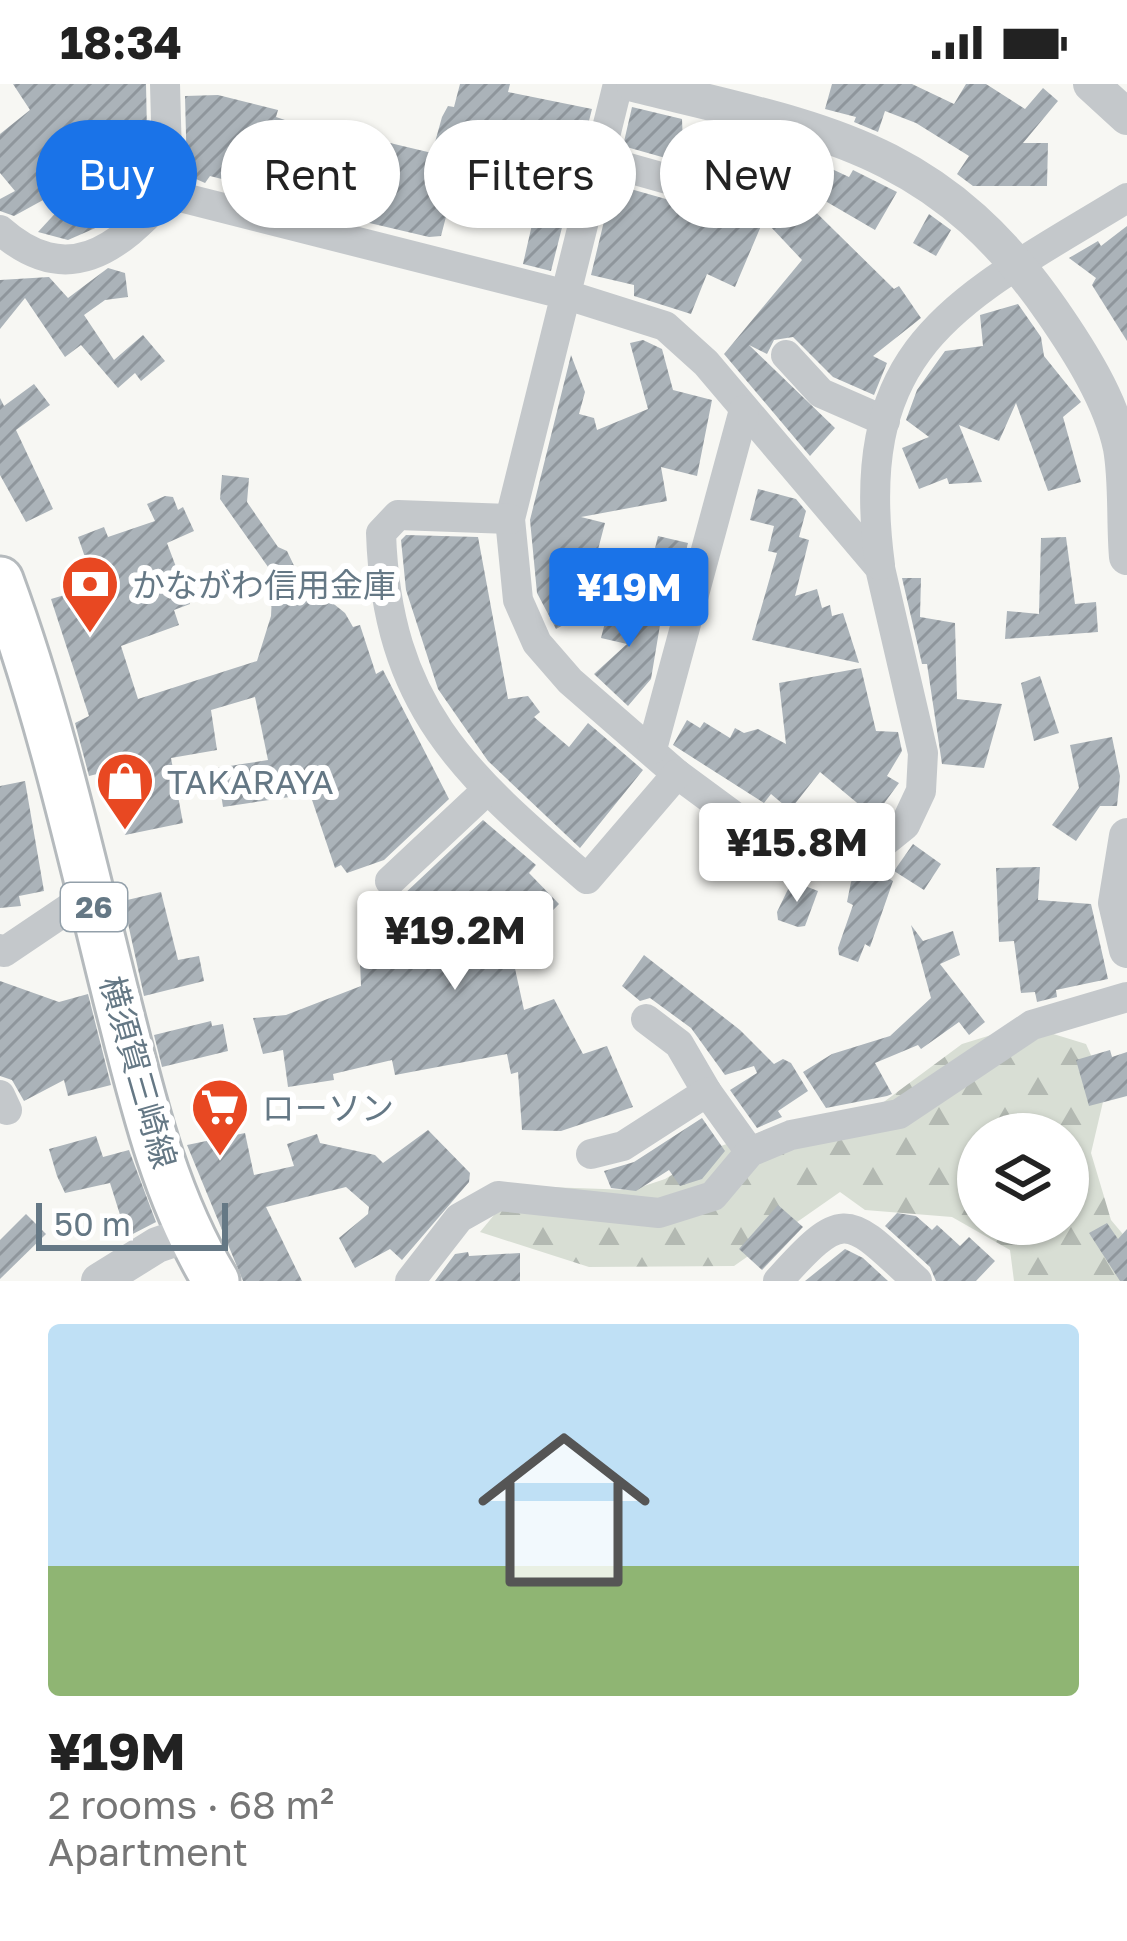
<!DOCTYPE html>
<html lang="en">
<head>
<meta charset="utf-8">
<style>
	body { margin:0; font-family:"Golos Text","Noto Sans JP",sans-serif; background:#f2f2f2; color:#222; height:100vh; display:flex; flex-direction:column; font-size:45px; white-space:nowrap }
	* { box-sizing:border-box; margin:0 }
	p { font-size:39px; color:#767676 }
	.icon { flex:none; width:66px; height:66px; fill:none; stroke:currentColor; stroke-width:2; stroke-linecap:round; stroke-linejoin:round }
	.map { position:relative; height:1197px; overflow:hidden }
	.side { display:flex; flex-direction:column; background:#fff; flex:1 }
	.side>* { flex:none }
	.hud { position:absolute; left:36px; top:36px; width:1056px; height:108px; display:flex; gap:24px }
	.controls { position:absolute; left:957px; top:1029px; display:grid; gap:24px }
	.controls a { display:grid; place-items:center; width:132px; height:132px; border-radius:50%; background:#fff; box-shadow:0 3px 9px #0004; font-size:60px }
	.scale { position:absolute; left:36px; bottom:30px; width:192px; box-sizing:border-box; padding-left:12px; border:6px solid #657885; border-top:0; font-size:33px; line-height:42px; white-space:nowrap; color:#657885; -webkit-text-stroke:9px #fff; paint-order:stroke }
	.price { position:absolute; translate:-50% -102px; padding:0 27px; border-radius:12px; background:#fff; color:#222; font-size:39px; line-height:78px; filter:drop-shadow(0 3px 6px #0008) }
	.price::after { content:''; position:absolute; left:50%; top:72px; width:36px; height:27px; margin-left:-18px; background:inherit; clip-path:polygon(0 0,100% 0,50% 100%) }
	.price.on { background:#1a73e8; color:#fff }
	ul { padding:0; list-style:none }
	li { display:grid; align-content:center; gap:24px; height:636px; padding:0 48px }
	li+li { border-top:3px solid #e0e0e0 }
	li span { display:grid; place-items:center; height:372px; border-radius:12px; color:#555 }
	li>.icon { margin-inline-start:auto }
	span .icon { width:216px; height:216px; fill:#fffc; stroke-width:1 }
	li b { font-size:51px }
	.chip { padding:0 42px; border-radius:54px; background:#fff; box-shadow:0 3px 9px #0004; font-size:42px; line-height:108px }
	.chip.on { background:#1a73e8; color:#fff }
	.status { display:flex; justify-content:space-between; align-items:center; height:84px; padding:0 60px; background:#fff; direction:ltr }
	.status svg { height:33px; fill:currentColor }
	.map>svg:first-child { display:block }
	.forest { fill:url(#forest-firs); fill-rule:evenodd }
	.building { fill:url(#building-hatch) }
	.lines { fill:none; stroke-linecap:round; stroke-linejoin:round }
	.primary-casing { stroke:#b5babd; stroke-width:51 }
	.minor { stroke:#c4c8cb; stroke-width:30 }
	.tertiary { stroke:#c4c8cb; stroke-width:36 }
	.primary { stroke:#fff; stroke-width:45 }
	.labels { text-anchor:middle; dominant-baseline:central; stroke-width:12; stroke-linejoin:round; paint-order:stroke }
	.shield { fill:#fff; stroke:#93a0aa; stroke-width:3 }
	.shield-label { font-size:30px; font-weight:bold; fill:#657885 }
	.poi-label { font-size:33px; fill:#657885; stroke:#fff; text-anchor:start }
	.street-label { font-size:33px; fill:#657885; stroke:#fff }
</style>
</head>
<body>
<div class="status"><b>18:34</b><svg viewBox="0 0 49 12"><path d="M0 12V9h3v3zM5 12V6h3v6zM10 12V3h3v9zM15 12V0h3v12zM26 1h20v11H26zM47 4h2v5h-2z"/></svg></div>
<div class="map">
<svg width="1127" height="1197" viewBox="0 0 1127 1197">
	<defs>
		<pattern id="forest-firs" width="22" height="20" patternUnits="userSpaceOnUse" patternTransform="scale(3)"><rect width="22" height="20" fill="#d8ded4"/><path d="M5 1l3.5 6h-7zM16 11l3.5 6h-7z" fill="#b3b9b2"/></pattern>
		<pattern id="building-hatch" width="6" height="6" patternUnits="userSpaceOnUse" patternTransform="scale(3)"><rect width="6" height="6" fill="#abb3b9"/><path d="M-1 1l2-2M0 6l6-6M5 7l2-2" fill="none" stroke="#8f969c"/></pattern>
	</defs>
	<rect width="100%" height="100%" fill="#f7f7f3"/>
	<path class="forest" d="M 1024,941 L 1086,960 L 1106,1005 L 1091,1069 L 1111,1136 L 1127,1155 L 1127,1197 L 1014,1197 L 1010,1166 L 952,1133 L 865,1126 L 840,1108 L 734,1182 L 589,1183 L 480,1148 L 518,1102 L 632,1106 L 665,1095 L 721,1062 L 772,1044 L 881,1020 L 962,960 ZM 978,1050 L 1068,1050 L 1068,1140 L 978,1140 Z"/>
	<g class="building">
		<path d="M 13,0 L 146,0 L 148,98 L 135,116 L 77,78 L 85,93 L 14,132 L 0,127 L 0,115 L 15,107 L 0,89 L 0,50 L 30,26 Z"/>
		<path d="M 460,0 L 510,0 L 508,8 L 592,25 L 551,187 L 523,180 L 536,123 L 461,108 L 457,127 L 448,125 L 441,152 L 429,153 L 259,113 L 261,105 L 210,92 L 205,99 L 187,91 L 185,12 L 218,11 L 278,26 L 276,33 L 303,42 L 296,69 L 383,91 L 390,59 L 432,69 L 442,33 L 448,22 L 454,23 Z"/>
		<path d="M 832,0 L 912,0 L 954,20 L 966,0 L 986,0 L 1025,25 L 1043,4 L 1058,17 L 1023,59 L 1048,59 L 1047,102 L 973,102 L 957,90 L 969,72 L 916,39 L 885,27 L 878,48 L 854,38 L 856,33 L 825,25 Z"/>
		<path d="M 632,23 L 682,35 L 683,61 L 780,93 L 894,205 L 899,202 L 921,234 L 873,272 L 887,279 L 874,311 L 833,293 L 793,253 L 774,256 L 767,270 L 749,261 L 835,344 L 810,372 L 724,270 L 802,176 L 770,142 L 781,136 L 785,117 L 772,104 L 623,62 Z"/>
		<path d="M 819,79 L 849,93 L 853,86 L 897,108 L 875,146 L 803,104 Z"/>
		<path d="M 86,96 L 109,138 L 68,156 L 38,148 Z"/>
		<path d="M 613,100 L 761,142 L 735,203 L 707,190 L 691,230 L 634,212 L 634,201 L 591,191 Z"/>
		<path d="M 929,130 L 951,146 L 936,172 L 913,159 Z"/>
		<path d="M 1127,142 L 1127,257 L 1092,201 L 1096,194 L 1069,174 L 1098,157 L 1101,162 Z"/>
		<path d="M 108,184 L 125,189 L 128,213 L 105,216 L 84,231 L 114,276 L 143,251 L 165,277 L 141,297 L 135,289 L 118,304 L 81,261 L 65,273 L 25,214 L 0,245 L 0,196 L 49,193 L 68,214 Z"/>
		<path d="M 1018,220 L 1041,253 L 1044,272 L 1081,318 L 1063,333 L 1081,398 L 1048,407 L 1016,319 L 999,357 L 959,341 L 982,398 L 949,400 L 947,394 L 919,405 L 902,364 L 929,353 L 906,336 L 917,306 L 945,267 L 983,262 L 980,231 Z"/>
		<path d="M 643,256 L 662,265 L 673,306 L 712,316 L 697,392 L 661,383 L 667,417 L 581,433 L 605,439 L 591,492 L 604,519 L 556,545 L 537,509 L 530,436 L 571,271 L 585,308 L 579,330 L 594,334 L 597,346 L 648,325 L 630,259 Z"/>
		<path d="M 34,300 L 50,321 L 16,346 L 53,425 L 26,438 L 0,391 L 0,314 L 4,322 Z"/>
		<path d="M 222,391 L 249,394 L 247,418 L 278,463 L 287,467 L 299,492 L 345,529 L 353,543 L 360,541 L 376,590 L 383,586 L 449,715 L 384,776 L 347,789 L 341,781 L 335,784 L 310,710 L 223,723 L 217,684 L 268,676 L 255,613 L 211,626 L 217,666 L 171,674 L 183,739 L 125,751 L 113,686 L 89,692 L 75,639 L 89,632 L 51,515 L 95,502 L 78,453 L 104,443 L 108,453 L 155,437 L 147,420 L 165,412 L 173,413 L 178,426 L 183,423 L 194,447 L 167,459 L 190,520 L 174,526 L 179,541 L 121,562 L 138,615 L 257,577 L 271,532 L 273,490 L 220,415 Z"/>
		<path d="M 758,405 L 796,415 L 806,427 L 799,453 L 809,456 L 795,512 L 817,505 L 822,524 L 830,521 L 832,532 L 843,529 L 859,579 L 752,556 L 777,469 L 768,467 L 774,442 L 750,436 Z"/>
		<path d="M 406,451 L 478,453 L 508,615 L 528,612 L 540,628 L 534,633 L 569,663 L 588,639 L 643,686 L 580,764 L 488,677 L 438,605 L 406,506 L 401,456 Z"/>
		<path d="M 658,452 L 688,459 L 679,492 L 650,485 Z"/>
		<path d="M 1066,453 L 1075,520 L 1096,518 L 1098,548 L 1005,555 L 1007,527 L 1039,530 L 1041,454 Z"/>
		<path d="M 902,494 L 921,494 L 920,533 L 955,539 L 957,615 L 1002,620 L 984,684 L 942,680 L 927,580 L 922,580 Z"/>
		<path d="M 611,515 L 635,521 L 634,528 L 656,534 L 662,529 L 651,595 L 628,622 L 594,590 L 627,560 L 601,554 Z"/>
		<path d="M 861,584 L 876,647 L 898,648 L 902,667 L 887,692 L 899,699 L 874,733 L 820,688 L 790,726 L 771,710 L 764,719 L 673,661 L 687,636 L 700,644 L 704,638 L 730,654 L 735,644 L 744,649 L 758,645 L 786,660 L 779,599 Z"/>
		<path d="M 1040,592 L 1059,649 L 1034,657 L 1021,599 Z"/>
		<path d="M 1112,653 L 1120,692 L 1117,722 L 1100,722 L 1076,757 L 1052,741 L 1079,704 L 1070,661 Z"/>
		<path d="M 25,697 L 44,807 L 19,812 L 21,822 L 0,824 L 0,702 Z"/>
		<path d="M 483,736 L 536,781 L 529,789 L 559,820 L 526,854 L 533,860 L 514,880 L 524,926 L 554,915 L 583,970 L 607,962 L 633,1023 L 561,1047 L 522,1046 L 518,988 L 511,990 L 507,970 L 395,991 L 392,976 L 333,990 L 334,996 L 288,1003 L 283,966 L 263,970 L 253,934 L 286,931 L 361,902 L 360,877 L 374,873 L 384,838 L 367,827 L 375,809 L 386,816 L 402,812 Z"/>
		<path d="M 725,750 L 749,767 L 731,790 L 708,771 Z"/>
		<path d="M 913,760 L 941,780 L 924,806 L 894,787 Z"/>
		<path d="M 1040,783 L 1038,816 L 1091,820 L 1108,895 L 1056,906 L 1057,913 L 1037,918 L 1035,908 L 1021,909 L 1014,857 L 999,858 L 996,784 Z"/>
		<path d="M 874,786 L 893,797 L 870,863 L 865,860 L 858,878 L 839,871 L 838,864 L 853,821 L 847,818 L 851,798 L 856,789 Z"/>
		<path d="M 792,797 L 818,807 L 805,842 L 798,843 L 778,836 L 777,828 Z"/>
		<path d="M 161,808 L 178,876 L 199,872 L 204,897 L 144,912 L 123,817 Z"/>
		<path d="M 911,841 L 923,857 L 953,847 L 960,871 L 940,880 L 985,938 L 969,951 L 959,938 L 921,965 L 918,961 L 875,979 L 892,1010 L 887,1012 L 826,1024 L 803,988 L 832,970 L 890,952 L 931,914 Z"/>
		<path d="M 644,871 L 740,946 L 774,980 L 783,975 L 791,979 L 808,1007 L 778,1027 L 782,1033 L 757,1044 L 730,1006 L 757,989 L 754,982 L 725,991 L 691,944 L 650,914 L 640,917 L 622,902 Z"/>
		<path d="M 0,897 L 59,918 L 88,910 L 111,1001 L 68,1012 L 64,996 L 24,1017 L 12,996 L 0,992 Z"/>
		<path d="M 211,937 L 212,942 L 223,940 L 228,967 L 162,983 L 154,951 Z"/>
		<path d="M 1110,966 L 1112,973 L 1127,968 L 1127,1012 L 1089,1022 L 1076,976 Z"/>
		<path d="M 702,1034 L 725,1067 L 702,1095 L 680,1102 L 669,1086 L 636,1107 L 611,1104 L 604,1087 L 634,1078 Z"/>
		<path d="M 428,1046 L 470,1089 L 469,1098 L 402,1176 L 390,1165 L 355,1184 L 339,1154 L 368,1130 L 369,1123 L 346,1103 L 266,1123 L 302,1197 L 243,1197 L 187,1061 L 245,1049 L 254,1091 L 294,1082 L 287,1060 L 317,1050 L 320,1059 L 375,1071 L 383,1079 Z"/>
		<path d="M 96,1052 L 103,1073 L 129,1066 L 156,1138 L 127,1153 L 110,1099 L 65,1109 L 57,1092 L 49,1065 Z"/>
		<path d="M 778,1121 L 803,1143 L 762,1186 L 739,1165 Z"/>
		<path d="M 897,1129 L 916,1132 L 932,1146 L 937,1141 L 960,1162 L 969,1153 L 995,1177 L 976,1197 L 936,1197 L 930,1183 L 885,1142 Z"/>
		<path d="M 26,1130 L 46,1150 L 0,1195 L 0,1156 Z"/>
		<path d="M 1107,1139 L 1118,1155 L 1127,1145 L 1127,1197 L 1120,1197 L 1089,1149 Z"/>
		<path d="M 845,1165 L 863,1174 L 888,1197 L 805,1197 Z"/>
		<path d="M 468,1168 L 469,1172 L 520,1169 L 520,1197 L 435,1197 L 455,1170 Z"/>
	</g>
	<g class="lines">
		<g class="primary-casing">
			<path id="primary" d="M 0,496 C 50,632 81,772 116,912 C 141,1010 163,1110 216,1197"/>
		</g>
		<g class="minor">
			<path d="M 165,0 L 168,110 L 567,211 L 665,242 L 706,279 L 880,484 L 923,669 L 921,707 L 905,741 L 874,766 L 816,777 L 783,767 L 757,749 L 677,690 L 570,597 L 537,559 L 518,516 L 510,435 L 618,0"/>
			<path d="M 600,76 L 767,123"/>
			<path d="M 0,146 C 67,205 117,166 168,110"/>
			<path d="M 786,271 L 821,309 L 885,337"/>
			<path d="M 510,435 L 398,431 L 381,449 C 387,622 463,689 587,795 L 677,690"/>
			<path d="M 880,481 C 850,258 960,216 1127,114"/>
			<path d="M 652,665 L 744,326"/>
			<path d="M 390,797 L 485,708"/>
			<path d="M 0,865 L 4,868 L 90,810"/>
			<path d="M 646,935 L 679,960 L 707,1008"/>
			<path d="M 0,1011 L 7,1026"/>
			<path d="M 591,1070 L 623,1062 L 707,1008 L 750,1068"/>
			<path d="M 410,1197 L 459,1134 L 498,1112 L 659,1129 L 713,1112 L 750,1068 L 791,1051 L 899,1030 L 1032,941 L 1127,913"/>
			<path d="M 778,1197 C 845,1122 847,1132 917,1197"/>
		</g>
		<g class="tertiary">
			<path d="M 634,0 C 818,46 936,59 1052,227 C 1079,266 1111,316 1121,364 C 1127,398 1124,438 1127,473"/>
			<path d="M 1091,0 L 1127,33"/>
			<path d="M 1127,752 L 1116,819 L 1127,866"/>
			<path d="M 99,1197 L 157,1161 L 189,1150"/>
		</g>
		<use href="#primary" class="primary"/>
	</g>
	<defs>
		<g id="bank-pin" transform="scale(3)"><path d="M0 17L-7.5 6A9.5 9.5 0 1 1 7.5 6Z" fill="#e84822" stroke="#fff"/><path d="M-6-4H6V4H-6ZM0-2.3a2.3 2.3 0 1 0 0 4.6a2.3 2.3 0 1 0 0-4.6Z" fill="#fff"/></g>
		<g id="shop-pin" transform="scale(3)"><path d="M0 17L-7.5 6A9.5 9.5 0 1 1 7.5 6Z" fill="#e84822" stroke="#fff"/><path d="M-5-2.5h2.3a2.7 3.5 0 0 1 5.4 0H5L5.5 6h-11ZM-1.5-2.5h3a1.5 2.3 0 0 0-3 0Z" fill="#fff"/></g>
		<g id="supermarket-pin" transform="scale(3)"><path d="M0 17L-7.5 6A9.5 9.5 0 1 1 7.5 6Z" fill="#e84822" stroke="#fff"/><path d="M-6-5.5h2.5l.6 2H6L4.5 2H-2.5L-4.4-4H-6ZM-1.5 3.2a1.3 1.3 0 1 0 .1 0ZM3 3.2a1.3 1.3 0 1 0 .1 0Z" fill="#fff"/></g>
	</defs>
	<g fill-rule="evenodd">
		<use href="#bank-pin" x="90" y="500"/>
		<use href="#shop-pin" x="125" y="697"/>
		<use href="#supermarket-pin" x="220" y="1023"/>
	</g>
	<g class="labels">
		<rect class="shield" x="61" y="799" width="66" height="48" rx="9"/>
		<g class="shield-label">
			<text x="94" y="823">26</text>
		</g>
		<g class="poi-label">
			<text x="132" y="500">かながわ信用金庫</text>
			<text x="167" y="697">TAKARAYA</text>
			<text x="262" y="1023">ローソン</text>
		</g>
		<g class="street-label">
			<text transform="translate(139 988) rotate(74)">横須賀三崎線</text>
		</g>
	</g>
</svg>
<div class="controls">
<a><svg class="icon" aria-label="layers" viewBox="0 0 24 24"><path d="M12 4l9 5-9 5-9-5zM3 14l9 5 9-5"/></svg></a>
</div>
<div class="scale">50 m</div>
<b class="price on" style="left:629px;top:566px">¥19M</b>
<b class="price" style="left:797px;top:821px">¥15.8M</b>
<b class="price" style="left:455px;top:909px">¥19.2M</b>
<div class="hud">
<a class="chip on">Buy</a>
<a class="chip">Rent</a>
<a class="chip">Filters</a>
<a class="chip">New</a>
</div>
</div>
<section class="side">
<ul>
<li><span style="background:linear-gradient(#bfe0f5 65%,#8fb573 0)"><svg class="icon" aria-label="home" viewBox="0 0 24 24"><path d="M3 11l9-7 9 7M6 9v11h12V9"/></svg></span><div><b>¥19M</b><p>2 rooms · 68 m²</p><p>Apartment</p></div></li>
</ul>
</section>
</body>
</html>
